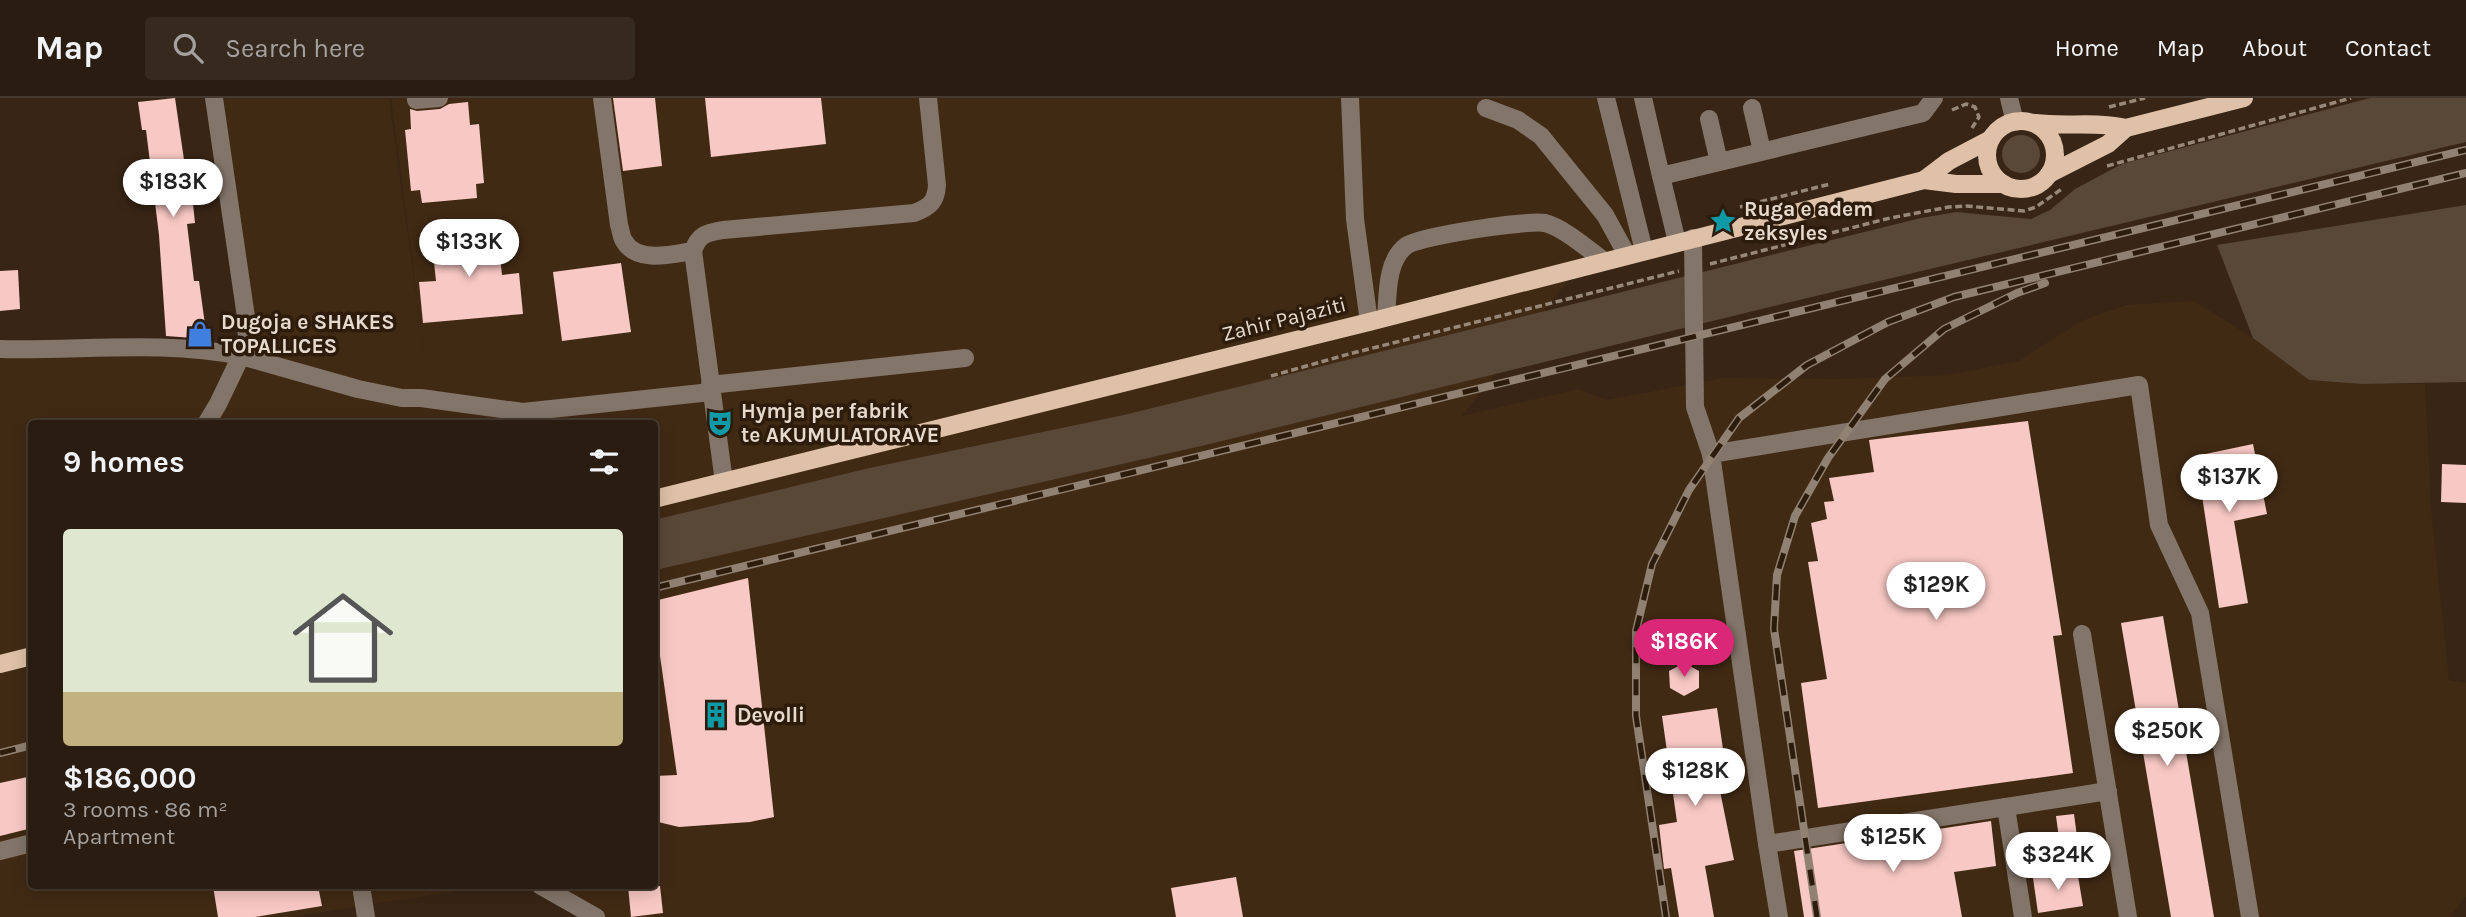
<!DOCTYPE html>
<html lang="en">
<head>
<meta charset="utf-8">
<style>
	body { margin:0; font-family:Karla,sans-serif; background:#36291e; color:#f1f3f6; height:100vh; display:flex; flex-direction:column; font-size:26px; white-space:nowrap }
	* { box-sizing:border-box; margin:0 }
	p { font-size:23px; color:#a5a19f }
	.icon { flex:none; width:38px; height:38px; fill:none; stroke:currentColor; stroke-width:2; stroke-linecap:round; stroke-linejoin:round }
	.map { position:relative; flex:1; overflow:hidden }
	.drawer { position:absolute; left:28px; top:322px; width:630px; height:469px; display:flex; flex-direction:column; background:#2a1c10; border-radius:7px; box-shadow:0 4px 18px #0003,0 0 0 2px #463a30 }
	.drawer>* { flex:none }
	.price { position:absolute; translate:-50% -60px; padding:0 16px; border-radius:24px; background:#fff; color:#222; font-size:23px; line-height:46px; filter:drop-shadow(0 2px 4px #0008) }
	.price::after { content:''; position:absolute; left:50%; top:42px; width:21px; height:16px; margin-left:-10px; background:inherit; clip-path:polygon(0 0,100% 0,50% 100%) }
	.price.selected { background:#db2777; color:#fff }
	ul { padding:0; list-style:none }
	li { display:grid; align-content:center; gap:14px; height:371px; padding:0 35px }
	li+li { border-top:2px solid #463a30 }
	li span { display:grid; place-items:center; height:217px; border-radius:7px; color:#555 }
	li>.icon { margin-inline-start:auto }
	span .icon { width:126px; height:126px; fill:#fffc; stroke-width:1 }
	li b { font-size:30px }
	h2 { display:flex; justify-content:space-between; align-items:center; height:84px; padding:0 35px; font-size:30px }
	header { display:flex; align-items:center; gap:42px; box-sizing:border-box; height:98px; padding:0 35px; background:#2a1c10; border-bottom:2px solid #463a30 }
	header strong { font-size:33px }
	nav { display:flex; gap:38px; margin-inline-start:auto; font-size:24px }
	.search { width:490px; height:63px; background:#36291e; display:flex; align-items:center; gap:18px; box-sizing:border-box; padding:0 24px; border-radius:7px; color:#a5a19f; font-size:26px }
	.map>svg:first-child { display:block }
	.built { fill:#412a14 }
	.green { fill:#594737 }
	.building { fill:#f8c8c4 }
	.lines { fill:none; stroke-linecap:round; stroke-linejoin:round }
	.path { stroke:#97887a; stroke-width:3.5; stroke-dasharray:7 3.5; stroke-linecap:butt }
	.minor { stroke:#837569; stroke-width:18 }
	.major { stroke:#dec1a8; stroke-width:18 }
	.rail-casing { stroke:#908173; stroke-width:8 }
	.rail { stroke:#2d1c0b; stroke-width:5; stroke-dasharray:16; stroke-linecap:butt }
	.labels { text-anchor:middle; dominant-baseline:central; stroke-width:7; stroke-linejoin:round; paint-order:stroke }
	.poi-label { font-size:21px; font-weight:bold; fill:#e6dacf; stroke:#2d1c0b; text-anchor:start }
	.street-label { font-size:21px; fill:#e6dacf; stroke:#2d1c0b }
</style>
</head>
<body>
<header>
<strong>Map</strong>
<div class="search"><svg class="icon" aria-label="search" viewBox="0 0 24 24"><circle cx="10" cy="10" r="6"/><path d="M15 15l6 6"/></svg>Search here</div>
<nav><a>Home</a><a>Map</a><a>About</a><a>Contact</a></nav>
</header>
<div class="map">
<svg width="2466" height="819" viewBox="0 0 2466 819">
	<rect width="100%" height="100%" fill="#382515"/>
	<path class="built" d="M 224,0 L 389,0 L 426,269 L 391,0 L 1607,0 L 1644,153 L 1577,171 L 1462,318 L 1578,291 L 1607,302 L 1723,280 L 1841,281 L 1948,277 L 2019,263 L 2081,223 L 2126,207 L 2194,203 L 2253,240 L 2309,282 L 2362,286 L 2425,286 L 2431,411 L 2449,582 L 2466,585 L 2466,798 L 2450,819 L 596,819 L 541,788 L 654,788 L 654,326 L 32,326 L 32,788 L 491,788 L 290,819 L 0,819 L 0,251 L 241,258 Z"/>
	<g class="green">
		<path d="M 2370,0 L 2466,0 L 2466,44 L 1774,208 L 1197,349 L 655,472 L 654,422 L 865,371 L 1124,317 L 1921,120 L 1956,114 L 2031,121 L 2050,112 L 2075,91 L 2122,66 Z"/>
		<circle cx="2021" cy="56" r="19"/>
		<path d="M 2466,107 L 2466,284 L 2362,286 L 2309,282 L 2253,240 L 2217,147 Z"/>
	</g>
	<g class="building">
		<path d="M 175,0 L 189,96 L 192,96 L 195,125 L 187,126 L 194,183 L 199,183 L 207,241 L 166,238 L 159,137 L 146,32 L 142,32 L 138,4 Z"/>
		<path d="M 613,0 L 655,0 L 662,68 L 623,73 Z"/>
		<path d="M 705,0 L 821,0 L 826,46 L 711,59 Z"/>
		<path d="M 468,4 L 470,27 L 479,26 L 484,85 L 476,86 L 477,100 L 422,105 L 420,92 L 411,93 L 405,32 L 411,31 L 410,11 L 417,13 L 440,11 L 449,6 Z"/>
		<path d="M 497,130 L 502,177 L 519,175 L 523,216 L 423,225 L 419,184 L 436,183 L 431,136 Z"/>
		<path d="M 621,165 L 631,234 L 562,243 L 553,174 Z"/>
		<path d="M 18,172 L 20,211 L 0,213 L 0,173 Z"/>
		<path d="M 2028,323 L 2062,537 L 2053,538 L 2073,675 L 1818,710 L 1801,585 L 1827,581 L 1808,464 L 1818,463 L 1811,425 L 1827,421 L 1824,404 L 1834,403 L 1829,380 L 1874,374 L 1869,342 Z"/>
		<path d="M 2253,346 L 2267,416 L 2234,423 L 2248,505 L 2219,510 L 2196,358 Z"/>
		<path d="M 2442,366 L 2466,367 L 2466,405 L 2441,404 Z"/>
		<path d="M 748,480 L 774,719 L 750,724 L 679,729 L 654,723 L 654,678 L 677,677 L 660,558 L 654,557 L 654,503 Z"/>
		<path d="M 2163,518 L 2214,819 L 2171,819 L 2121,525 Z"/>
		<path d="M 1684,565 L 1699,573 L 1699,590 L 1684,598 L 1670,590 L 1669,573 Z"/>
		<path d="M 1717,610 L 1729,692 L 1720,693 L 1734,762 L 1705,768 L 1714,819 L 1679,819 L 1671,770 L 1664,771 L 1659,727 L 1677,724 L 1662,618 Z"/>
		<path d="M 32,678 L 32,730 L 0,738 L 0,685 Z"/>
		<path d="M 2074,716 L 2078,746 L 2060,748 L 2056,718 Z"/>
		<path d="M 1991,723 L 1996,768 L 1954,774 L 1962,819 L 1804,819 L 1794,753 Z"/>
		<path d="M 2077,772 L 2083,808 L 2038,815 L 2033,780 Z"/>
		<path d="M 1236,779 L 1243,819 L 1176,819 L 1171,790 Z"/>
		<path d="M 213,788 L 318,788 L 322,808 L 255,819 L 218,819 Z"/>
		<path d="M 628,788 L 660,788 L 663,815 L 631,819 Z"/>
	</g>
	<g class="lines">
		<g class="path">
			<path d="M 2109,9 L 2145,0"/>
			<path d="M 1952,12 L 1966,6 L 1975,9 L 1979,19 L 1972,30"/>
			<path d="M 2107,68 L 2351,0"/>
			<path d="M 1740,109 L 1830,86"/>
			<path d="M 1710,166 L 1890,120 L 1949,109 L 1966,108 L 2024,113 L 2036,109 L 2063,90"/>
			<path d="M 1271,278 L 1349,256 L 1679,173"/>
		</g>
		<g class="minor">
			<path d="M 214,0 L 246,219 L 247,242 L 241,258 L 358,291 L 402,300 L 421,300 L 523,314 L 711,294"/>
			<path d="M 602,0 L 619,127 C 621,132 621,139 624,143 C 637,166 673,156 693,153"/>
			<path d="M 1350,0 L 1355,121 L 1369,224"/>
			<path d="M 1606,0 L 1644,153"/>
			<path d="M 1643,0 L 1661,78 L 1923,15 L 1934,0"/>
			<path d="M 2009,0 L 2015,24"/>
			<path d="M 416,2 L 439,0"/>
			<path d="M 1486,10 L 1518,22 L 1541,38 L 1605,117 L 1627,157"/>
			<path d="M 1752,10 L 1762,53"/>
			<path d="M 1709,21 L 1719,64"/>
			<path d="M 1661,78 L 1677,144"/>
			<path d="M 1693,140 L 1695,309 L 1711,356"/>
			<path d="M 1386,219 C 1388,197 1386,163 1406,148 C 1419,138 1527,122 1545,125 C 1564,130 1588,151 1604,163"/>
			<path d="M 0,251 C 80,253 163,242 241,258 L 218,306 L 206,326"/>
			<path d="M 710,287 L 965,260"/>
			<path d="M 724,384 L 693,153 C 699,136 706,135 723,132 L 914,115 C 930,109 936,104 937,87 L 928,0"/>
			<path d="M 2082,536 L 2128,819"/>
			<path d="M 2006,709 L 2108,693"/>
			<path d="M 1767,746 L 1711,356 L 2139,287 L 2159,427 L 2200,515 L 2250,819"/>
			<path d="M 0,753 L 32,745"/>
			<path d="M 361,788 L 366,819"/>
			<path d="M 541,788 L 596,819"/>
			<path d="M 1779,819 L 1767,746 L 2006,709 L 2023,819"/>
		</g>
		<g class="major">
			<circle cx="2021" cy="57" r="34"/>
			<path d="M 2035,25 C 2066,29 2096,23 2126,30"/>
			<path d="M 2049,76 L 2108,46 L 2126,30 L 2244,0"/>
			<path d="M 1924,82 L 1949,63 L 1991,41"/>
			<path d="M 654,401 L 1369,224 L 1924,82 L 1956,86 L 2004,86"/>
			<path d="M 0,566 L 32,558"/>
		</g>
		<g class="rail-casing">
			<g id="rail">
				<path d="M 654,490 L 2466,52"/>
				<path d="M 0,655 L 32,647"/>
				<path d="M 1666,819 L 1636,618 L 1636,533 L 1652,466 L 1689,392 L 1739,320 L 1807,267 L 1888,224 L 1954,199 L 2466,75"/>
				<path d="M 1817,819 L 1774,531 L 1777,477 L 1795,418 L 1828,360 L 1885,281 L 1944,231 L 2017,195 L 2045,185"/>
			</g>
		</g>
		<use href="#rail" class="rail"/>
	</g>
	<defs>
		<g id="sight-bare" transform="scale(2.1)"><path d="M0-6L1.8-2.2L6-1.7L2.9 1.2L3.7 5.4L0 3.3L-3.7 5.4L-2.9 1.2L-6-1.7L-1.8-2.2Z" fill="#0f9aa8" stroke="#2d1c0b" stroke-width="2.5" paint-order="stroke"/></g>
		<g id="shop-bare" transform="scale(2.1)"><path d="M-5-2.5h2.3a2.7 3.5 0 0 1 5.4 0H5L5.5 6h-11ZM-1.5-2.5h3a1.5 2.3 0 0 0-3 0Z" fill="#3f7fe0" stroke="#2d1c0b" stroke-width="2.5" paint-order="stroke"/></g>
		<g id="theatre-bare" transform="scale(2.1)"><path d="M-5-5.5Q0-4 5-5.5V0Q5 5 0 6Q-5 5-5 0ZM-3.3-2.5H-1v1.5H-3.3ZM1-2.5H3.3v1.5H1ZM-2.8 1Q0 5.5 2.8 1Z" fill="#0f9aa8" stroke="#2d1c0b" stroke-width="2.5" paint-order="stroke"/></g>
		<g id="building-bare" transform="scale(2.1)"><path d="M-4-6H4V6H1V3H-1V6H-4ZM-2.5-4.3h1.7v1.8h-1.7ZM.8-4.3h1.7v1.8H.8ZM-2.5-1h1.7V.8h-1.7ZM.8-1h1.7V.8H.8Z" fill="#0f9aa8" stroke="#2d1c0b" stroke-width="2.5" paint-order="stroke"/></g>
	</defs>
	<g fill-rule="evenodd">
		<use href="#sight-bare" x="1723" y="123"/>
		<use href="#shop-bare" x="200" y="236"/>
		<use href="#theatre-bare" x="720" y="325"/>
		<use href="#building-bare" x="716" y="617"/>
	</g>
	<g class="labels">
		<g class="poi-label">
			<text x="1744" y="111">Ruga e adem<tspan x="1744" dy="24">zeksyles</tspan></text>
			<text x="221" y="224">Dugoja e SHAKES<tspan x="221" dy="24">TOPALLICES</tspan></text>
			<text x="741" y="313">Hymja per fabrik<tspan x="741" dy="24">te AKUMULATORAVE</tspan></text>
			<text x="737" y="617">Devolli</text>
		</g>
		<g class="street-label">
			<text transform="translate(1284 221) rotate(-14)">Zahir Pajaziti</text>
		</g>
	</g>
</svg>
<b class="price" style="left:173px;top:121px">$183K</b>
<b class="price" style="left:469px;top:181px">$133K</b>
<b class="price" style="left:2229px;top:416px">$137K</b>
<b class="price" style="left:1936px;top:524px">$129K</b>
<b class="price selected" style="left:1684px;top:581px">$186K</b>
<b class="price" style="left:2167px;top:670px">$250K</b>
<b class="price" style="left:1695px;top:710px">$128K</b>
<b class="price" style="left:1893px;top:776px">$125K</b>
<b class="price" style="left:2058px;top:794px">$324K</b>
<section class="drawer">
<h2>9 homes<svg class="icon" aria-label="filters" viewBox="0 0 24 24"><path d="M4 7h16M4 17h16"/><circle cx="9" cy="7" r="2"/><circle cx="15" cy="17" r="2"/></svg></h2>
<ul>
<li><span style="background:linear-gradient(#dfe7d0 75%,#c2b280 0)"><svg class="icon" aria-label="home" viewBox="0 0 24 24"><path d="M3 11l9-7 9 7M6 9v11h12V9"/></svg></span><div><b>$186,000</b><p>3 rooms · 86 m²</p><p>Apartment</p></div></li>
</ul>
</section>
</div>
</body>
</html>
